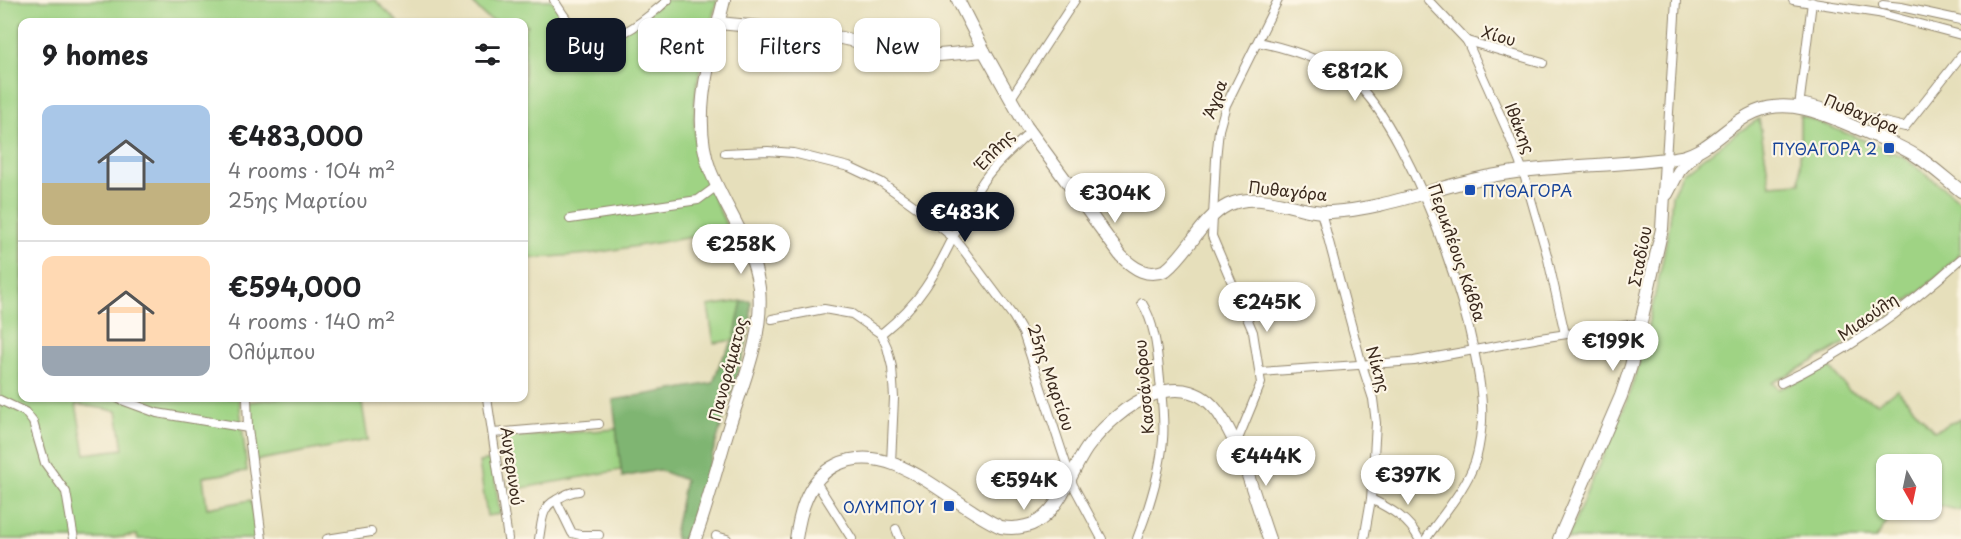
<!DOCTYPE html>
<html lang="en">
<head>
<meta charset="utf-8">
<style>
	body { margin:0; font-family:"Playpen Sans",sans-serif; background:#f6f6f6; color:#202124; height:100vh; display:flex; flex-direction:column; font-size:22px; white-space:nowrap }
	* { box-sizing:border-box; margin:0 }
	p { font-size:20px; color:#757577 }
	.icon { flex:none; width:33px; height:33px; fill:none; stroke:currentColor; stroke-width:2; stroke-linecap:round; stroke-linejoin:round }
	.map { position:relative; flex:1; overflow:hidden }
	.side { position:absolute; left:18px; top:18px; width:510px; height:384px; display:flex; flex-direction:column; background:#fff; border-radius:12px; box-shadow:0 2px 4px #0004 }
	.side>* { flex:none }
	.top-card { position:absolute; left:546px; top:18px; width:570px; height:54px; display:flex; gap:12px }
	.needle { width:39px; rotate:171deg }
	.fabs { position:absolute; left:1876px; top:454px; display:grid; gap:12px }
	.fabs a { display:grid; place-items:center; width:66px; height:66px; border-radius:12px; background:#fff; box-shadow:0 2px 4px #0004; font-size:30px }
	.price { position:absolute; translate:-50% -51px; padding:0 14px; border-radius:21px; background:#fff; color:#222; font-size:20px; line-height:39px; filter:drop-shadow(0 2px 3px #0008) }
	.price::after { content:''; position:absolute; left:50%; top:36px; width:18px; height:14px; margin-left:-9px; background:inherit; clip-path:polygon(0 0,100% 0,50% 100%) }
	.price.selected { background:#111827; color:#fff }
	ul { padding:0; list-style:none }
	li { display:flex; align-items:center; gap:18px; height:150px; padding:0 24px }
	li+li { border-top:2px solid #e0e0e0 }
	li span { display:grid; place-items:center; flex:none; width:168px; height:120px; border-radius:12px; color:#555 }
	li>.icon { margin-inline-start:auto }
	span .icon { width:72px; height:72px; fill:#fffc; stroke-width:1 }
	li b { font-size:26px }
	h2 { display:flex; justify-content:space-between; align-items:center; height:72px; padding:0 24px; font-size:26px }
	.chip { padding:0 21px; border-radius:12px; background:#fff; box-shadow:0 2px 4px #0004; font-size:21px; line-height:54px }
	.chip.selected { background:#111827; color:#fff }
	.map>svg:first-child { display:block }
	.green { fill:#9fd384; stroke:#6d7e51; stroke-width:1.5; fill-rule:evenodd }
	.forest { fill:#7fb572; stroke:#5d7048; stroke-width:1.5 }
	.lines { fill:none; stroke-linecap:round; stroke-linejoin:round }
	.street-casing { stroke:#90846c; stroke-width:10 }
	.secondary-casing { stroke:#90846c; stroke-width:14 }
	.street { stroke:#fff; stroke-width:8 }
	.secondary { stroke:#fff; stroke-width:12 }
	.transit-dot { fill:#1a4fb4; stroke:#fcf5e5; stroke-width:2 }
	.labels { text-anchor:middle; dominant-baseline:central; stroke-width:4.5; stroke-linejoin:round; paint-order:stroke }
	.street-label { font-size:16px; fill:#3b2a1e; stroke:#fcf5e5 }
	.transit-label { font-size:16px; fill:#164399; stroke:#fcf5e5; text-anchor:end }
</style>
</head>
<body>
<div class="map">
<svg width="1961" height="539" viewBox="0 0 1961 539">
	<rect width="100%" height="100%" fill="#fcf5e5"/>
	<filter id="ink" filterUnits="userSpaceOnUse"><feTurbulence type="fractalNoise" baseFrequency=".0167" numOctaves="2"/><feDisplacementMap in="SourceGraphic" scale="12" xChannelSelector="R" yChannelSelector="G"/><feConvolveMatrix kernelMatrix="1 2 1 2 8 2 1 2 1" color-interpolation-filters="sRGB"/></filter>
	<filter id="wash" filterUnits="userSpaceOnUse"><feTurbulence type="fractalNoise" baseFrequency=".008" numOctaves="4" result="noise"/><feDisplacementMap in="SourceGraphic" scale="24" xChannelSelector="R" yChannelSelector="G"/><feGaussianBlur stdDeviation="1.35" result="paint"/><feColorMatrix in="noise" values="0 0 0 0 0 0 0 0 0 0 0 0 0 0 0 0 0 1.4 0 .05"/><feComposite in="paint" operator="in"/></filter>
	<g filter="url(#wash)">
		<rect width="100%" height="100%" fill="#e6dfbb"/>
		<g class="green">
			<path d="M 0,0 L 375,0 L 398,22 L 22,22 L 22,398 L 239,398 L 247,471 L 203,477 L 207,508 L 251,500 L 258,539 L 138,539 L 137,535 L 105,539 L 0,539 ZM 76,404 L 117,411 L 123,449 L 85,454 Z"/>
			<path d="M 471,0 L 551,0 L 588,37 L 611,38 L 666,0 L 717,0 C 705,50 686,102 698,154 C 704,181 718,206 729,231 L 589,254 L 524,259 L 524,30 L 528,25 L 524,25 L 524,22 C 495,22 488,25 471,0 Z"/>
			<path d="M 1800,115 L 1886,149 L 1885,151 L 1890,154 L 1892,152 L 1902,156 L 1961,201 L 1961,252 C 1913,307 1836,350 1772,383 L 1779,389 L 1804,379 L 1829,366 L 1849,391 L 1878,403 L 1897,389 L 1934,431 L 1961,418 L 1961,511 L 1932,504 L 1932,465 L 1887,465 L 1887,510 L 1895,510 L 1876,539 L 1567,539 L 1625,405 L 1634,379 L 1642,352 L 1662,264 L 1670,222 L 1672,195 L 1683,173 L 1737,133 L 1759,119 L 1770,185 L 1800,183 Z"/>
			<path d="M 742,301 L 734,340 L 714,343 L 708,306 Z"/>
			<path d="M 276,398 L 361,398 L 368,440 L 253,461 L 249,402 Z"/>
			<path d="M 617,429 L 621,470 L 512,490 L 503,438 Z"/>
			<path d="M 492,460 L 500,514 L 487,516 L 479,462 Z"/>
		</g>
		<path class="forest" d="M 742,301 L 751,301 L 751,320 L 745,349 L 686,539 L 675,539 L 675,530 L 685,480 L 659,470 L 622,477 L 613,400 L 713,383 L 721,360 L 734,340 Z"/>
	</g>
	<g filter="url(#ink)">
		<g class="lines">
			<g class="street-casing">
				<g id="street">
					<path d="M 554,0 C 561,12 574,33 589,37 C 620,45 647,17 668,0"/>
					<path d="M 1428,0 L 1467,41 L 1506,128 L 1523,171 L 1547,255 L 1565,334"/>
					<path d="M 1793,0 L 1878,13 L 1961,35"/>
					<path d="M 1883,5 L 1901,7 L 1961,20"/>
					<path d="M 1467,41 L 1543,63"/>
					<path d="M 1258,42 C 1291,49 1328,61 1354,82 C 1412,129 1493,358 1481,431 C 1480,441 1478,453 1475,462 C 1465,490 1442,515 1426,539"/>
					<path d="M 1011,98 L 1075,0"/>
					<path d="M 1805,103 L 1905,127 L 1961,56"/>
					<path d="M 1799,107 L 1812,2"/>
					<path d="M 725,153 L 768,151 L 793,153 L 849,167 L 881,182 L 916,207 L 956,240 L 1013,316 L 1023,333 L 1073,485 L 1102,539"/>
					<path d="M 1666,160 L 1676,0"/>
					<path d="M 1321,212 L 1362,365 L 1373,399 L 1376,423 L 1374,456 L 1371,499 L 1364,539"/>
					<path d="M 570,219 L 698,200 L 717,186"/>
					<path d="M 772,319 L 824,309 L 852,314 L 881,334 L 887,347 L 892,367 L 894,398 L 891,463"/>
					<path d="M 881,334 C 897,321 913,306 925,288 C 947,256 960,219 980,186 C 992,166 1013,149 1030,132"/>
					<path d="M 1260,372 L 1414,361 L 1540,338 L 1642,323"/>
					<path d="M 1781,383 C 1848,352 1906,309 1961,259"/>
					<path d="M 247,398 L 248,428 L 262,539"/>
					<path d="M 487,398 L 508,539"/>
					<path d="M 119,399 L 157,413 L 248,428"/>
					<path d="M 0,400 L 25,412 L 33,422 L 45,463 L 66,492 L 74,539"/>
					<path d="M 493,433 L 599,424"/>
					<path d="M 1236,444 L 1261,383 L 1253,332 L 1212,236 L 1216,159 L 1219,130 L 1226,105 L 1278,0"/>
					<path d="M 816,482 L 852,539"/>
					<path d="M 1371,499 C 1391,509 1409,519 1419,539"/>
					<path d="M 556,500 L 572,533 L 580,535 L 599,535"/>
					<path d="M 896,529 L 900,539"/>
					<path d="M 716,536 L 727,539"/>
					<path d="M 327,539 L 371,532"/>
					<path d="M 539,539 C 542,523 541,507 556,500 C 565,495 569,492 579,491"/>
					<path d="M 1137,539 C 1149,508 1160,473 1163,440 C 1165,417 1161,393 1159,370 C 1157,347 1154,322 1142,303"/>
				</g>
			</g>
			<g class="secondary-casing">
				<g id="secondary">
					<path d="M 958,0 L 984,51 L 1026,126 L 1121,256 C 1134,269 1148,278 1166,270 C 1189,252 1202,218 1228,205 C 1261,189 1298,214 1331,212 C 1386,209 1438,186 1491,176 C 1553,164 1618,167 1681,157 C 1711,150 1727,124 1755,112 C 1792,96 1830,117 1864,131 C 1882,139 1901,146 1918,157 C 1933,167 1947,180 1961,191"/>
					<path d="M 718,23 L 807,31 L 928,56 L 984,51"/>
					<path d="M 1667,194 L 1679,171 L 1695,154"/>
					<path d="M 695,539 C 708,503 717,466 728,430 C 742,384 764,337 759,288 C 753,244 726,210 710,170 C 690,116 711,54 724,0"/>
					<path d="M 796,539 C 800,511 808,479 836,465 C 894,437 951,506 1001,527 C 1017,530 1036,526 1047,514 C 1065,496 1073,468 1087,448 C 1118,405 1187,358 1223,420 C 1245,456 1255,500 1269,539"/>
					<path d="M 1559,539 L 1621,396 L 1631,366 L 1662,229 L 1666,160"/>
				</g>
			</g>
			<use href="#street" class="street"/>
			<use href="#secondary" class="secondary"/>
		</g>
	</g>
	<g class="transit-dot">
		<rect x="1883" y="142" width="12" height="12" rx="3"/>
		<rect x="1464" y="184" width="12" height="12" rx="3"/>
		<rect x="943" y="500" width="12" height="12" rx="3"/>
	</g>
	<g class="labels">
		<g class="street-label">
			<text transform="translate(1499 35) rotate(16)">Χίου</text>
			<text transform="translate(1214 99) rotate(-70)">Άγρα</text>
			<text transform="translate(1862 113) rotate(22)">Πυθαγόρα</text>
			<text transform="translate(1521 128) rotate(68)">Ιθάκης</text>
			<text transform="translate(994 149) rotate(-47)">Έλλης</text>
			<text transform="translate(1288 190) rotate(6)">Πυθαγόρα</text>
			<text transform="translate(1458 252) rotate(71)">Περικλέους Κάβδα</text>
			<text transform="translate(1639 256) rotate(-79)">Σταδίου</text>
			<text transform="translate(1867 316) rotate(-35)">Μιαούλη</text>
			<text transform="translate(727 369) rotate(-75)">Πανοράματος</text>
			<text transform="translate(1379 369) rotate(74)">Νίκης</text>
			<text transform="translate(1052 377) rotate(71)">25ης Μαρτίου</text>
			<text transform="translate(1143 387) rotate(-95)">Κασσάνδρου</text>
			<text transform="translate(513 466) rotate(82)">Αυγερινού</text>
		</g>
		<g class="transit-label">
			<text x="1877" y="148">ΠΥΘΑΓΟΡΑ 2</text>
			<text x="1482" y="190" text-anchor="start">ΠΥΘΑΓΟΡΑ</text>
			<text x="937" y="506">ΟΛΥΜΠΟΥ 1</text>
		</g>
	</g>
</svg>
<div class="fabs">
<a><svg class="needle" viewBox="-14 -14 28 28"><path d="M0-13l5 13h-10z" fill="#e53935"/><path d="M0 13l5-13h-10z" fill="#757577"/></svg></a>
</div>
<b class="price" style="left:1355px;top:102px">€812K</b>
<b class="price" style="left:1115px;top:224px">€304K</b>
<b class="price selected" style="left:965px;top:243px">€483K</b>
<b class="price" style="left:741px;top:275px">€258K</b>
<b class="price" style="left:1267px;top:333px">€245K</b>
<b class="price" style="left:1613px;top:372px">€199K</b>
<b class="price" style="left:1266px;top:487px">€444K</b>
<b class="price" style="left:1408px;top:506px">€397K</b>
<b class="price" style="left:1024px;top:511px">€594K</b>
<div class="top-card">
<a class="chip selected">Buy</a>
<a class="chip">Rent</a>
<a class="chip">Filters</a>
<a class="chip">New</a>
</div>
<section class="side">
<h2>9 homes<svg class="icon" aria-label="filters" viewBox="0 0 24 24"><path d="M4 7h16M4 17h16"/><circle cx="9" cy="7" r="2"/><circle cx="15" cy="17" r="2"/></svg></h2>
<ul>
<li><span style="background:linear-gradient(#a9c7e8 65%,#c2b280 0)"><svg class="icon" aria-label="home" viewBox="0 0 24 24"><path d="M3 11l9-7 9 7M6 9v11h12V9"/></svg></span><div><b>€483,000</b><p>4 rooms · 104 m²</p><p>25ης Μαρτίου</p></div></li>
<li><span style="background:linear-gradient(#ffd9b3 75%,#9aa5b1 0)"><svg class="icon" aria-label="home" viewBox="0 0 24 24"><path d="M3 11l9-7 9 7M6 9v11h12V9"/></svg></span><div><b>€594,000</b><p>4 rooms · 140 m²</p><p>Ολύμπου</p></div></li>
</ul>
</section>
</div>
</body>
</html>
